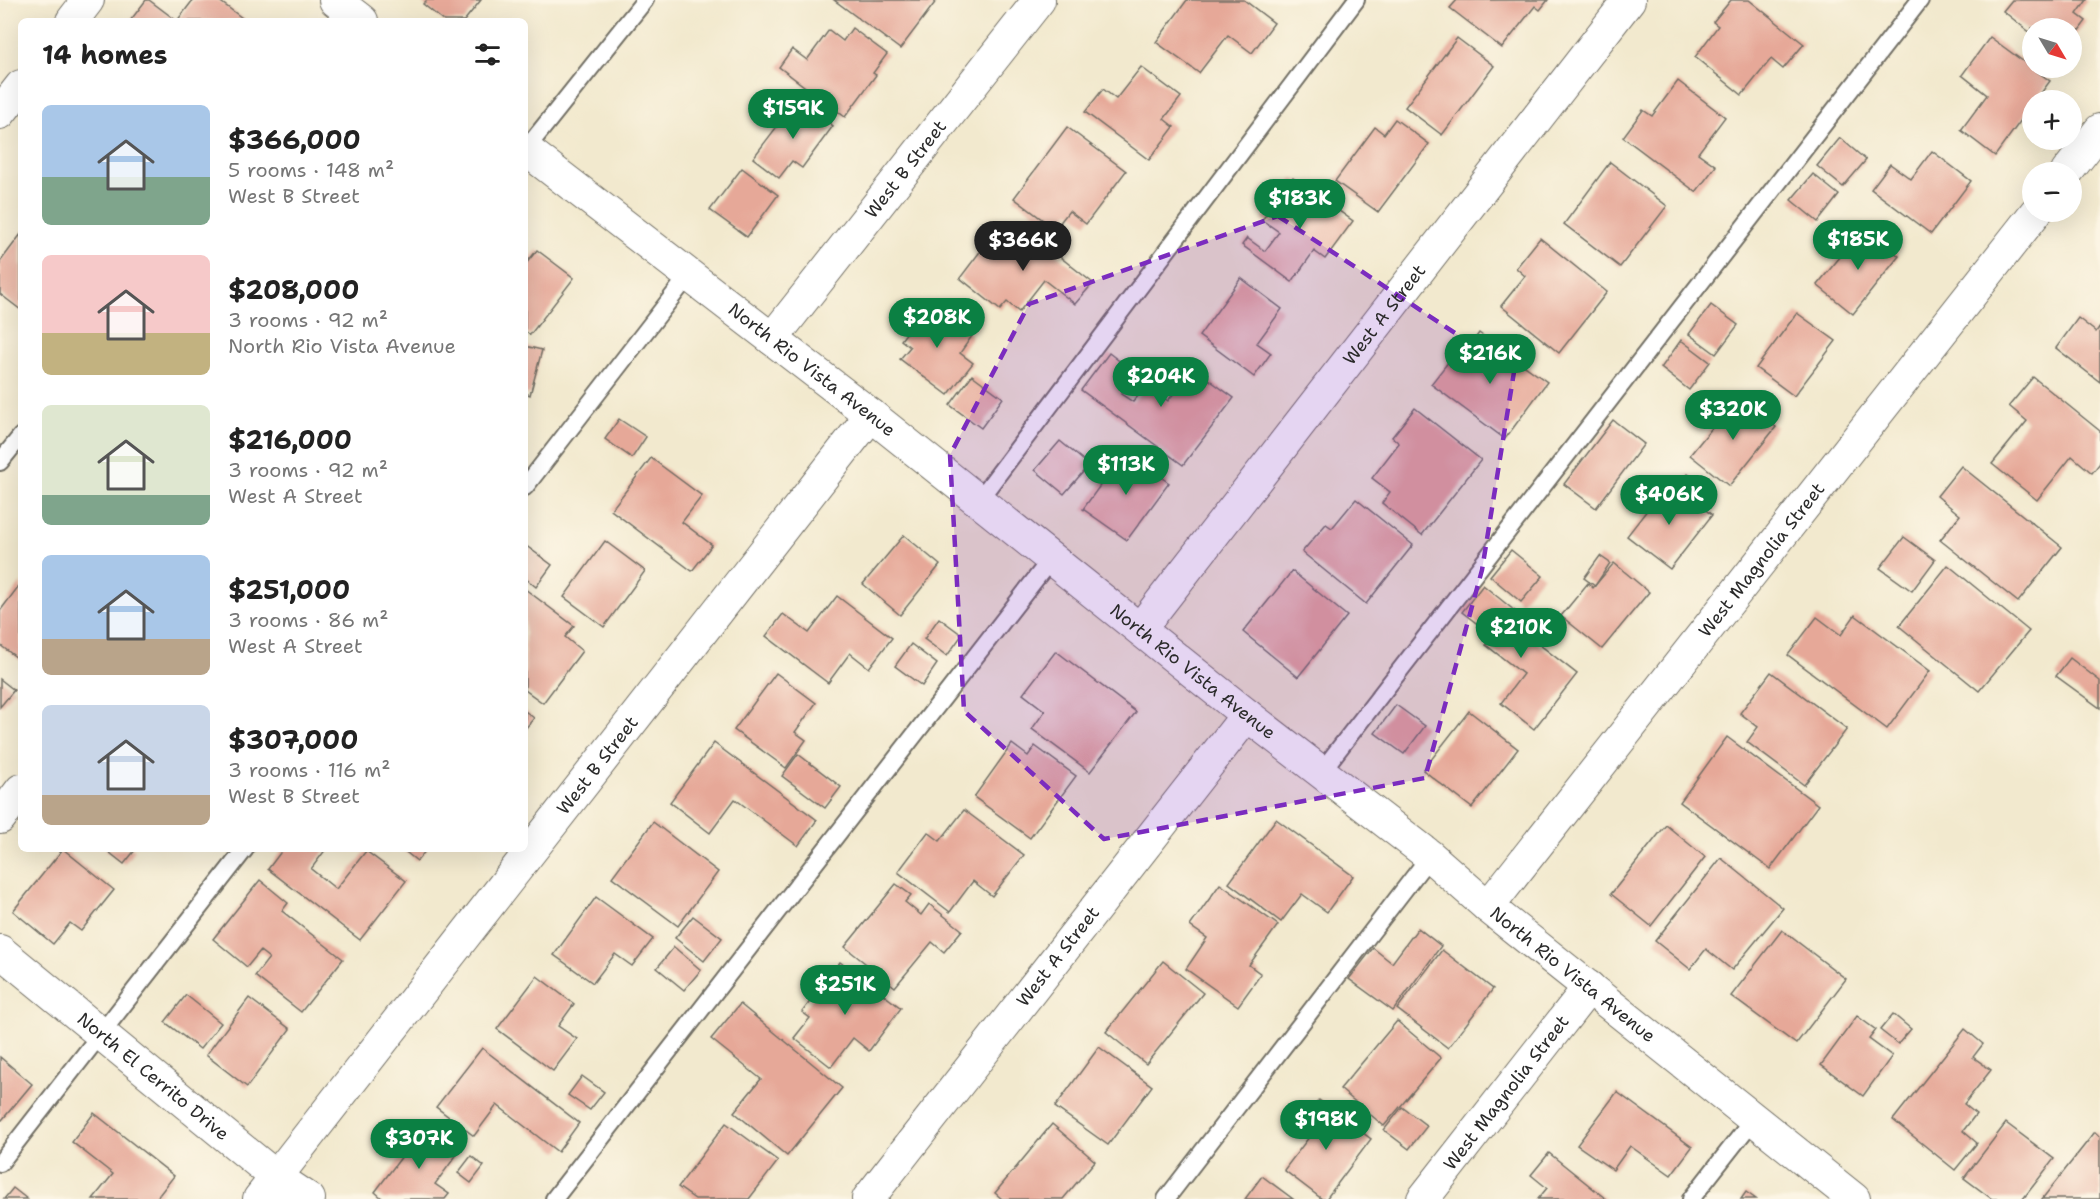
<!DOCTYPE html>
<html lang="en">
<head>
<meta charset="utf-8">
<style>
	body { margin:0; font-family:"Shantell Sans",sans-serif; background:#f2f2f2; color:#222; height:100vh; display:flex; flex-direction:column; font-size:22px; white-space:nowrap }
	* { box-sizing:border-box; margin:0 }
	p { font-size:20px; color:#767676 }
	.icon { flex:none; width:33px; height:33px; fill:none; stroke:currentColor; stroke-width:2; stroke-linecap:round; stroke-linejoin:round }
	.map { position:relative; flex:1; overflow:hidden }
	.sheet { position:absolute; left:18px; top:18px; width:510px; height:834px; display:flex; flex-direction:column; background:#fff; border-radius:9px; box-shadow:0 6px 24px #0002 }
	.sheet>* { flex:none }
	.needle { width:39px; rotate:128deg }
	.fabs { position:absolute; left:2022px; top:18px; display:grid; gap:12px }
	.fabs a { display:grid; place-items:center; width:60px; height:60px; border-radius:50%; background:#fff; box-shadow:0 6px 24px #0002; font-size:30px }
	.price { position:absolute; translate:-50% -51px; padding:0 14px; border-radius:21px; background:#0b8043; color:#fff; font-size:20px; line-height:39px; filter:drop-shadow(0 2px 3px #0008) }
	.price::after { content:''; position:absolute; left:50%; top:36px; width:18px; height:14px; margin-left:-9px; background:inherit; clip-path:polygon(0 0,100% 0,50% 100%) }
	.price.on { background:#222; color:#fff }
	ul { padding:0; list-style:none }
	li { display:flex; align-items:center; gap:18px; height:150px; padding:0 24px }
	li span { display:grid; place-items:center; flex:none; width:168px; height:120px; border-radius:9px; color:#555 }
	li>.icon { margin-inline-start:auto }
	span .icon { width:72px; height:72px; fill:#fffc; stroke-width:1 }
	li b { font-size:26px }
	h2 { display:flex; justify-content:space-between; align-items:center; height:72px; padding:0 24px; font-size:26px }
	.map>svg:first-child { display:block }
	.building { fill:#e6a898 }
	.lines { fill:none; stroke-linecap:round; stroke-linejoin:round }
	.lane-casing { stroke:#716e64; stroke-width:20 }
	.street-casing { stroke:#716e64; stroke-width:34 }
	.lane { stroke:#fff; stroke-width:16 }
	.street { stroke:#fff; stroke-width:32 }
	.marked { fill:#7b2cbf; fill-opacity:0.2; stroke:#7b2cbf; stroke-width:4.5; stroke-dasharray:12 8; stroke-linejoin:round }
	.labels { text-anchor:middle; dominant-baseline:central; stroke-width:5; stroke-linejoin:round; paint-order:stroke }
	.street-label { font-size:18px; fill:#2b2b2b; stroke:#fcf5e5 }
</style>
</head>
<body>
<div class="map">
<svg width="2100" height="1199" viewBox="0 0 2100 1199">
	<rect width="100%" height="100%" fill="#fcf5e5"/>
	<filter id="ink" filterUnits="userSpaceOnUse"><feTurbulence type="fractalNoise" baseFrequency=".0167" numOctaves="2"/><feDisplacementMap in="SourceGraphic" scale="12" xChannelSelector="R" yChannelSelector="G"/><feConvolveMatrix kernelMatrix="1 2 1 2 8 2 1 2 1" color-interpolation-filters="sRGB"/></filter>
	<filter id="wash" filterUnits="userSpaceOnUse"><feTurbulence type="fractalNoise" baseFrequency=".008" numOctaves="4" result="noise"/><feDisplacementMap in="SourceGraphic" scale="24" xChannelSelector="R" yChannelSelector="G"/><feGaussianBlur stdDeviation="1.35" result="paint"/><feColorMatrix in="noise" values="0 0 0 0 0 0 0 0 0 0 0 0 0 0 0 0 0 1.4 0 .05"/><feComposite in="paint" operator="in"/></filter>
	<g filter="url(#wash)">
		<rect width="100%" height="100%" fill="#f2e9ce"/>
		<g id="blocks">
			<g class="building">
				<path d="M 146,0 L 149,0 L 177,21 L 193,0 L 218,0 L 246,21 L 130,21 Z"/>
				<path d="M 427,0 L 481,0 L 464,21 L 444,21 L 423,4 Z"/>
				<path d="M 834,0 L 937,0 L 900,49 Z"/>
				<path d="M 1187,0 L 1244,0 L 1274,23 L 1252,53 L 1228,35 L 1199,73 L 1156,42 Z"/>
				<path d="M 1457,0 L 1548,0 L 1540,10 L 1535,6 L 1502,48 L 1450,8 Z"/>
				<path d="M 1731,0 L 1749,0 L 1804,44 L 1783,69 L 1771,59 L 1742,95 L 1695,57 L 1718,26 L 1713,22 Z"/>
				<path d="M 2012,0 L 2087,0 L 2077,14 L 2086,21 L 2072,40 L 2072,28 L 2032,28 L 2032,34 L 2003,11 Z"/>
				<path d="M 852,28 L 887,54 L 873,73 L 876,75 L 845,117 L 779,67 L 792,49 L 807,60 L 829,30 L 843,41 Z"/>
				<path d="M 1990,37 L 2050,81 L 2036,100 L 2032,100 L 2032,105 L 1995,156 L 1961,130 L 1987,95 L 1962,75 Z"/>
				<path d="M 1457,38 L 1494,66 L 1442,135 L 1405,107 Z"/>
				<path d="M 1141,67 L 1181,97 L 1164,119 L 1174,127 L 1149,160 L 1085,112 L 1103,89 L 1116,99 Z"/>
				<path d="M 1678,81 L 1725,117 L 1698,153 L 1716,166 L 1696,192 L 1623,137 L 1643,110 L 1652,116 Z"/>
				<path d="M 798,99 L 833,126 L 802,168 L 792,161 L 779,178 L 753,158 Z"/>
				<path d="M 1395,119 L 1429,144 L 1378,212 L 1335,181 L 1375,127 L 1384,134 Z"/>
				<path d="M 1067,127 L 1126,171 L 1086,224 L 1069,211 L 1055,229 L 1014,198 Z"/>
				<path d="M 1840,138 L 1866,160 L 1843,187 L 1817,166 Z"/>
				<path d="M 1932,151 L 1971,181 L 1931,234 L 1871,189 L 1890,164 L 1911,179 Z"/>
				<path d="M 1610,162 L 1667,206 L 1620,267 L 1564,224 Z"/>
				<path d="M 742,168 L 778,195 L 747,237 L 710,210 Z"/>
				<path d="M 1813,174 L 1839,195 L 1818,222 L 1791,200 Z"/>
				<path d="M 1293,178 L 1353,221 L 1325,259 L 1314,251 L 1292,282 L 1242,245 L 1247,238 L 1265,251 L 1279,232 L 1262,220 Z"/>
				<path d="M 1018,224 L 1093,283 L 1075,304 L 1044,280 L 1019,312 L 1007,302 L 1000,310 L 960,278 L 982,249 L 992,257 Z"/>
				<path d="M 1864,228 L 1899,256 L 1853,314 L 1817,285 Z"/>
				<path d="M 21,234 L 21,310 L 0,294 L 0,262 Z"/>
				<path d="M 1540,238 L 1607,292 L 1559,353 L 1501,306 L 1525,276 L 1516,268 Z"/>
				<path d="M 537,250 L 574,278 L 530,335 L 525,331 L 525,265 Z"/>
				<path d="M 1241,278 L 1282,309 L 1257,343 L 1271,353 L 1254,377 L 1199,336 Z"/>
				<path d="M 929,303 L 972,336 L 960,353 L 973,363 L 948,395 L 900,359 L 910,347 L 901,340 Z"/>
				<path d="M 1711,305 L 1738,325 L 1716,354 L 1689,334 Z"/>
				<path d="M 1797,313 L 1836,341 L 1794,396 L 1756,368 Z"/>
				<path d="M 2078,318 L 2096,332 L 2100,326 L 2100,382 L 2056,348 Z"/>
				<path d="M 1479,333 L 1547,382 L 1505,439 L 1431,384 L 1453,356 L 1459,361 Z"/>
				<path d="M 1681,340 L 1710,362 L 1689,390 L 1661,368 Z"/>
				<path d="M 525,346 L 542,350 L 530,395 L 525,393 Z"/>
				<path d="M 1109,353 L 1136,374 L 1121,394 L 1133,402 L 1147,385 L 1168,401 L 1193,368 L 1234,398 L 1183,465 L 1081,390 Z"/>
				<path d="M 972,375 L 1003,398 L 981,428 L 950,405 Z"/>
				<path d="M 2033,377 L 2100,431 L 2100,463 L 2092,473 L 2072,456 L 2037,500 L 1992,464 L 2027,421 L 2009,406 Z"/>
				<path d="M 1738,396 L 1776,427 L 1729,486 L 1690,455 Z"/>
				<path d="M 1415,408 L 1481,460 L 1422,535 L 1382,503 L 1390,492 L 1372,478 L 1399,443 L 1392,437 Z"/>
				<path d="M 619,419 L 646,437 L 632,458 L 605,439 Z"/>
				<path d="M 1613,420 L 1644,444 L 1596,508 L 1564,484 Z"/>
				<path d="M 1060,441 L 1089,465 L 1064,494 L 1035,470 Z"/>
				<path d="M 1125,451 L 1169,483 L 1127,540 L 1083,509 Z"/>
				<path d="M 651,458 L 702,496 L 682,522 L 712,545 L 692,571 L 611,510 Z"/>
				<path d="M 1961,466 L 2062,547 L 2018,602 L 1940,540 L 1960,515 L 1937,496 Z"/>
				<path d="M 1688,474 L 1704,486 L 1694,499 L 1678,487 Z"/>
				<path d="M 1669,482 L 1712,515 L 1670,569 L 1627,536 Z"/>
				<path d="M 1356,499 L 1413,545 L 1366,604 L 1302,552 L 1326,524 L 1332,528 Z"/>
				<path d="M 904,535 L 940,565 L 900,615 L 863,584 Z"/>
				<path d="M 1904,537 L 1935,560 L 1912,591 L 1880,568 Z"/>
				<path d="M 605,541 L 645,571 L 604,627 L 564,597 Z"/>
				<path d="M 525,545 L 552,565 L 536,587 L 525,578 Z"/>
				<path d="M 1511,550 L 1543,576 L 1521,602 L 1490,576 Z"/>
				<path d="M 1600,556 L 1610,563 L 1595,586 L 1584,578 Z"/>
				<path d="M 1614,563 L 1649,592 L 1602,649 L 1561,616 L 1588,583 L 1593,588 Z"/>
				<path d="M 1948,565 L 2029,631 L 1979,691 L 1899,626 Z"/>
				<path d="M 1292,571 L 1347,616 L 1298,677 L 1243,632 Z"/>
				<path d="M 21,583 L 21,661 L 0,645 L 0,611 Z"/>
				<path d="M 1483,585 L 1515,611 L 1508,620 L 1577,674 L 1534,729 L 1501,703 L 1523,674 L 1486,645 L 1493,636 L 1462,612 Z"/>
				<path d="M 525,589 L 574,626 L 565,637 L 582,651 L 543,703 L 525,690 Z"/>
				<path d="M 837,596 L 892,638 L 869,668 L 850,653 L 828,683 L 766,636 L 783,614 L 809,633 Z"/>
				<path d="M 1855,615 L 1930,671 L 1887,729 L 1788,655 L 1817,617 L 1841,635 Z"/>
				<path d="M 939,618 L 962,635 L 947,656 L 924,639 Z"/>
				<path d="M 911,644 L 937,664 L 922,686 L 895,666 Z"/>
				<path d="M 1056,651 L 1136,712 L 1090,772 L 1032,729 L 1045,711 L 1023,694 Z"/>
				<path d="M 2070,658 L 2100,681 L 2100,708 L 2056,676 Z"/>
				<path d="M 1771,672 L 1847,729 L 1804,785 L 1747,742 L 1758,727 L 1740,713 Z"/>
				<path d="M 776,673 L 816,703 L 795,732 L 806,740 L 786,768 L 734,730 Z"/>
				<path d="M 0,679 L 14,690 L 0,707 Z"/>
				<path d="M 1396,705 L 1425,726 L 1404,754 L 1375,733 Z"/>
				<path d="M 525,711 L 534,718 L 525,729 Z"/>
				<path d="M 1469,711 L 1518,749 L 1472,808 L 1423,770 Z"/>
				<path d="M 1727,737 L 1818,805 L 1770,869 L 1680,802 Z"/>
				<path d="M 714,743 L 817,820 L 798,846 L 735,799 L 710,833 L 670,802 Z"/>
				<path d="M 1012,744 L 1028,756 L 1035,746 L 1076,776 L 1030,838 L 974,797 Z"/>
				<path d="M 798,754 L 841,787 L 825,808 L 782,776 Z"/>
				<path d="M 964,810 L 1024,855 L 992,896 L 973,881 L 950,912 L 898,872 L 928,832 L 940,841 Z"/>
				<path d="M 1276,819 L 1353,876 L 1327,912 L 1302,894 L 1281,922 L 1229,883 Z"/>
				<path d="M 653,822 L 718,872 L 678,926 L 612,877 Z"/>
				<path d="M 1666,825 L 1705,857 L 1651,926 L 1611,894 Z"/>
				<path d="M 63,849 L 114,890 L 81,931 L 70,923 L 53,944 L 13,911 Z"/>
				<path d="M 105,849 L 136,849 L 124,864 Z"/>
				<path d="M 283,849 L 326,849 L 311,869 L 336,889 L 366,851 L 406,881 L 360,940 L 268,869 Z"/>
				<path d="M 402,849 L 427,849 L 417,861 Z"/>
				<path d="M 1721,858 L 1783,908 L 1732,970 L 1706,949 L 1690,969 L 1655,941 Z"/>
				<path d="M 260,880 L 288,903 L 282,911 L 343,959 L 301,1012 L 255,976 L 269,958 L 260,951 L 247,967 L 213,939 Z"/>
				<path d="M 896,884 L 911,895 L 905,902 L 921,915 L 929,904 L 962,930 L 944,952 L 932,942 L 895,987 L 845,947 Z"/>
				<path d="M 1220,884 L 1278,925 L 1249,965 L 1261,974 L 1238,1006 L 1186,969 L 1207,938 L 1190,926 Z"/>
				<path d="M 596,897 L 653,939 L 632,966 L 615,954 L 593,983 L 554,955 Z"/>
				<path d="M 693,916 L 722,938 L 704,961 L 675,938 Z"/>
				<path d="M 1418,928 L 1441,946 L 1393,1011 L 1349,979 L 1373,948 L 1392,963 Z"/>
				<path d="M 1782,930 L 1846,979 L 1796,1044 L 1731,996 Z"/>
				<path d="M 674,947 L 701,970 L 684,990 L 657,968 Z"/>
				<path d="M 1442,950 L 1493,989 L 1448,1048 L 1397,1009 Z"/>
				<path d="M 1163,961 L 1203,993 L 1146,1064 L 1106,1032 Z"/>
				<path d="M 840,962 L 901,1008 L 869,1051 L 853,1038 L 831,1067 L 794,1038 L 810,1018 L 802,1012 Z"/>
				<path d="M 537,976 L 574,1004 L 558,1026 L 577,1039 L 553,1071 L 497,1029 Z"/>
				<path d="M 186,995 L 221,1023 L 200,1049 L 165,1022 Z"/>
				<path d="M 249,998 L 290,1029 L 247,1087 L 206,1055 Z"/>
				<path d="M 740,1004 L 842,1088 L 787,1156 L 734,1112 L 761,1079 L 711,1039 Z"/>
				<path d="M 1893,1014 L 1911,1029 L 1898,1044 L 1880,1030 Z"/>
				<path d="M 1857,1016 L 1876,1030 L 1869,1039 L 1892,1056 L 1863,1096 L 1821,1065 Z"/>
				<path d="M 1397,1021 L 1441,1058 L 1384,1126 L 1340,1089 Z"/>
				<path d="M 1965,1029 L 1983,1044 L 1973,1057 L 1991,1070 L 1964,1104 L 1976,1114 L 1963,1131 L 1977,1143 L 1955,1170 L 1893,1120 Z"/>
				<path d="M 1099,1047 L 1152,1086 L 1108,1145 L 1055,1107 Z"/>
				<path d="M 482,1048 L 579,1123 L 558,1152 L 497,1105 L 474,1136 L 436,1107 Z"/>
				<path d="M 0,1057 L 32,1084 L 2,1120 L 0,1119 Z"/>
				<path d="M 582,1076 L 604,1092 L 590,1110 L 568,1095 Z"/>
				<path d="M 1617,1092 L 1692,1147 L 1671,1175 L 1630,1146 L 1613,1170 L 1577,1145 Z"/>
				<path d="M 1319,1100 L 1371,1139 L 1326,1199 L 1322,1199 L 1284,1170 L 1313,1132 L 1301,1123 Z"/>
				<path d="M 1402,1107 L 1427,1126 L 1409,1149 L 1384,1130 Z"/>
				<path d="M 94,1113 L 174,1176 L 156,1199 L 93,1199 L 113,1174 L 72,1142 Z"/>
				<path d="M 726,1123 L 778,1161 L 749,1199 L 695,1199 L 678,1187 Z"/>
				<path d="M 2006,1123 L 2054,1159 L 2023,1199 L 1992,1199 L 1964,1178 Z"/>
				<path d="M 1052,1124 L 1095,1161 L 1063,1199 L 1002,1199 L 995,1193 Z"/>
				<path d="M 424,1127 L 458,1153 L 435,1184 L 449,1194 L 445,1199 L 383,1199 L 375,1192 Z"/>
				<path d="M 2095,1132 L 2100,1137 L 2100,1199 L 2042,1199 Z"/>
				<path d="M 1549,1153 L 1606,1199 L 1538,1199 L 1547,1188 L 1531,1175 Z"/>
				<path d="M 471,1156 L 484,1166 L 471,1183 L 458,1173 Z"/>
				<path d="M 1262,1176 L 1293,1199 L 1245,1199 Z"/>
				<path d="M 13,1188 L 27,1199 L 4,1199 Z"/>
				<path d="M 1746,1192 L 1756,1199 L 1741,1199 Z"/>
			</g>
		</g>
	</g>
	<g filter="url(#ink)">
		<use href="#blocks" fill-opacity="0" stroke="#716e64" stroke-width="1.5"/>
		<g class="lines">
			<g class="lane-casing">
				<g id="lane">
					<path d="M 526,149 L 645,0"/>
					<path d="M 0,462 L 21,436"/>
					<path d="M 525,487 L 689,275"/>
					<path d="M 978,501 L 1356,0"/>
					<path d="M 1321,772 L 1920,0"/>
					<path d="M 0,1163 L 245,849"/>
					<path d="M 554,1199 L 1051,559"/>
					<path d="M 1166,1199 L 1430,856"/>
					<path d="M 1691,1199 L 1753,1120"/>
				</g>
			</g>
			<g class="street-casing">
				<g id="street">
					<path d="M 335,0 L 362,21"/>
					<path d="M 72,21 L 88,0"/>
					<path d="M 0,113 L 21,86"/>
					<path id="s1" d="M 525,149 L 871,415 L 1247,715 L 1430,856 L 1488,907 L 1854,1199"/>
					<path d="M 2067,172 L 2100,130"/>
					<path id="s2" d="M 772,339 L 1039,0"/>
					<path id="s3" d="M 1140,629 L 1629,0"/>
					<path d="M 0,818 L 21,790"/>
					<path id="s4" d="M 1488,907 L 2036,212"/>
					<path id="s5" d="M 0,951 L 276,1177 L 309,1199"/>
					<path id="s6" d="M 259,1199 L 871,415"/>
					<path id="s7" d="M 868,1199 L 1247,715"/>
					<path id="s8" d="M 1423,1199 L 1589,987"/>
				</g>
			</g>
			<use href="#lane" class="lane"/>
			<use href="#street" class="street"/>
		</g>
	</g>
	<path class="marked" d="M 1278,216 L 1514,372 L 1482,570 L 1425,778 L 1104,839 L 964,711 L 950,455 L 1029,304 Z"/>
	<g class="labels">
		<g class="street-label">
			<text stroke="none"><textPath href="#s2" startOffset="216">West B Street</textPath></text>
			<text stroke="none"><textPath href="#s3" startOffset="398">West A Street</textPath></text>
			<text stroke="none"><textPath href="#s1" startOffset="362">North Rio Vista Avenue</textPath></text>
			<text stroke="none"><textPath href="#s4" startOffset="442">West Magnolia Street</textPath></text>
			<text stroke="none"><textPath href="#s1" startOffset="848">North Rio Vista Avenue</textPath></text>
			<text stroke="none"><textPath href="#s6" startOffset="550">West B Street</textPath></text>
			<text stroke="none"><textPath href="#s7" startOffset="308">West A Street</textPath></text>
			<text stroke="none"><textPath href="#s1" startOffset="1334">North Rio Vista Avenue</textPath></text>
			<text stroke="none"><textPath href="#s5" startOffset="198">North El Cerrito Drive</textPath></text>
			<text stroke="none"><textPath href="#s8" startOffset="135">West Magnolia Street</textPath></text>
		</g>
	</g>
</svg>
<div class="fabs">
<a><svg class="needle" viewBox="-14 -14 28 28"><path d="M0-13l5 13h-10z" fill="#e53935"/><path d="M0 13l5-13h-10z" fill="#767676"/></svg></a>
<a>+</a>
<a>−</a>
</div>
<b class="price" style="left:793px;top:140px">$159K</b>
<b class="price" style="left:1300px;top:230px">$183K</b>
<b class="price" style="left:1858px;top:271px">$185K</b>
<b class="price on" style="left:1023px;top:272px">$366K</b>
<b class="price" style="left:937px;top:349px">$208K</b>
<b class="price" style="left:1490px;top:385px">$216K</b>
<b class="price" style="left:1161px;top:408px">$204K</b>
<b class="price" style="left:1733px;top:441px">$320K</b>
<b class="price" style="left:1126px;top:496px">$113K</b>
<b class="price" style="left:1669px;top:526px">$406K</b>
<b class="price" style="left:1521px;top:659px">$210K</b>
<b class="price" style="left:845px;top:1016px">$251K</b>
<b class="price" style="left:1326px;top:1151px">$198K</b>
<b class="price" style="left:419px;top:1170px">$307K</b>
<section class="sheet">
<h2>14 homes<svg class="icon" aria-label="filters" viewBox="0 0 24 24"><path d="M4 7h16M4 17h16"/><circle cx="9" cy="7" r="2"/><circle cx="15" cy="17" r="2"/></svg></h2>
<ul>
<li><span style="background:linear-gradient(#a9c7e8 60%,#7fa58c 0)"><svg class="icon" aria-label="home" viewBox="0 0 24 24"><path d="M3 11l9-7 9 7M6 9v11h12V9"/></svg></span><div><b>$366,000</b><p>5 rooms · 148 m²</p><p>West B Street</p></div></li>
<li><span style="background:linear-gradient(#f6c9c9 65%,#c2b280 0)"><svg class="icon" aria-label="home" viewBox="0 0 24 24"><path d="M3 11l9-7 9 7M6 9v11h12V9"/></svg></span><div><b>$208,000</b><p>3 rooms · 92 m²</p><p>North Rio Vista Avenue</p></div></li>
<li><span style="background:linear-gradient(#dfe7d0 75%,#7fa58c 0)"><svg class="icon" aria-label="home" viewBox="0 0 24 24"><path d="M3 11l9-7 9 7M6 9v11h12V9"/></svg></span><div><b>$216,000</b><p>3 rooms · 92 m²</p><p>West A Street</p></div></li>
<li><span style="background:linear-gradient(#a9c7e8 70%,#b9a48a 0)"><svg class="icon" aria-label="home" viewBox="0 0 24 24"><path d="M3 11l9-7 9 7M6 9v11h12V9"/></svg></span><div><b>$251,000</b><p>3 rooms · 86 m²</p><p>West A Street</p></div></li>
<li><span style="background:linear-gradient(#c9d6e8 75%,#b9a48a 0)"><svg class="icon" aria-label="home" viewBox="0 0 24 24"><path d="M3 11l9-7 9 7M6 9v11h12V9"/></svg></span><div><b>$307,000</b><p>3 rooms · 116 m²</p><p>West B Street</p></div></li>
</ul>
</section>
</div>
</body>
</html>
